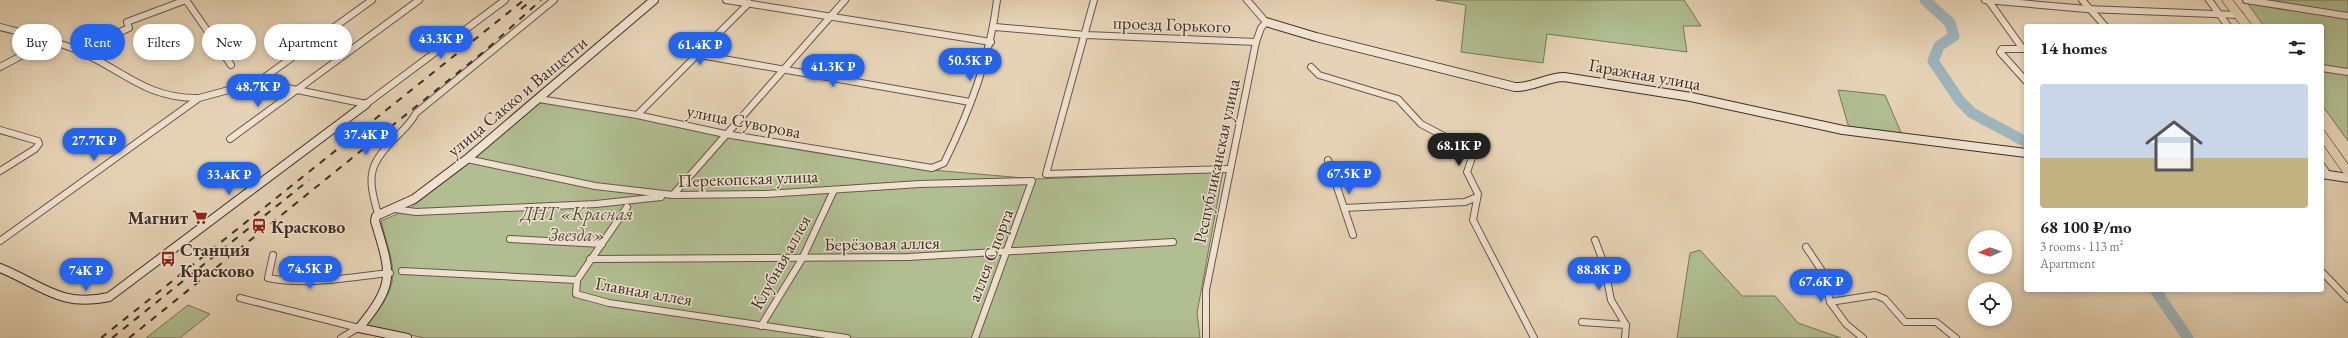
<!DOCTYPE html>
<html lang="en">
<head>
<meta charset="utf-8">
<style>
	body { margin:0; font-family:"EB Garamond",serif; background:#f2f2f2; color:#202124; height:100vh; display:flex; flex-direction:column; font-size:15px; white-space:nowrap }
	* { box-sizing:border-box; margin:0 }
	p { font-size:13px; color:#757577 }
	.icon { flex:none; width:22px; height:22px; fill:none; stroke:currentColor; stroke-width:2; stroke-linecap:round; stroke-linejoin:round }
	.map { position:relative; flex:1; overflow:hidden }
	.sheet { position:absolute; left:2024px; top:24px; width:300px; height:268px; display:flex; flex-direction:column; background:#fff; border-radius:4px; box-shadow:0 2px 6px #0003 }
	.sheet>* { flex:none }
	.banner { position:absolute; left:12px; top:24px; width:380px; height:36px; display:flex; gap:8px }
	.needle { width:26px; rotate:268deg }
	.tools { position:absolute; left:1968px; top:230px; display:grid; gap:8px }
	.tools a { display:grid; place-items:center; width:44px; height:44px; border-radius:50%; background:#fff; box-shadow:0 2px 6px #0003; font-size:20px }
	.price { position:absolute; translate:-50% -34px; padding:0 9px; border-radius:14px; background:#2563eb; color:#fff; font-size:13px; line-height:26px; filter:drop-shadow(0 1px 2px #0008) }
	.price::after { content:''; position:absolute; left:50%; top:24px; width:12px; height:9px; margin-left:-6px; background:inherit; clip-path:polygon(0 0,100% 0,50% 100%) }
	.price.active { background:#222; color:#fff }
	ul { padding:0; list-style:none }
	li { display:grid; align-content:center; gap:8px; height:212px; padding:0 16px }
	li span { display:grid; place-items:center; height:124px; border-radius:4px; color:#555 }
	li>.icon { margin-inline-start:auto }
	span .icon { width:72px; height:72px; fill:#fffc; stroke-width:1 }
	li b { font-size:17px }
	h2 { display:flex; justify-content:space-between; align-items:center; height:48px; padding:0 16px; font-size:17px }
	.tag { padding:0 14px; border-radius:18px; background:#fff; box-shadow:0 2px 6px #0003; font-size:14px; line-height:36px }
	.tag.active { background:#2563eb; color:#fff }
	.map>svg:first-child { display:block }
	.green { fill:#b0be91; stroke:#77765c }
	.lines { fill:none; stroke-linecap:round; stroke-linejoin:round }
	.river { stroke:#9db4ba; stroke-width:11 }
	.street-casing { stroke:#68574a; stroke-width:8 }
	.secondary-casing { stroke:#3e2e27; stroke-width:10 }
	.primary-casing { stroke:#3e2e27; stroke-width:10 }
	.street { stroke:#efe2cf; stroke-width:6 }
	.secondary { stroke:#efe2cf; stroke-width:8 }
	.primary { stroke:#e6d3b5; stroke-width:9 }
	.rail { stroke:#3e2e27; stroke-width:2; stroke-dasharray:7 7; stroke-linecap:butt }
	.labels { text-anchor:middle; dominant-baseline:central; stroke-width:3; stroke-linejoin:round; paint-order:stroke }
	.street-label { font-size:18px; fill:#3e2e27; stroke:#efe2cf }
	.park-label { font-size:18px; font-style:italic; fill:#554b3c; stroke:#efe2cf }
	.poi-label { font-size:18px; font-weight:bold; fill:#3e2e27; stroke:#efe2cf; text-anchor:start }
</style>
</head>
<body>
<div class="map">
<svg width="2348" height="338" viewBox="0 0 2348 338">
	<rect width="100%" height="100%" fill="#e6d3b5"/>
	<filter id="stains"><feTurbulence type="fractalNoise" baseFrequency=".005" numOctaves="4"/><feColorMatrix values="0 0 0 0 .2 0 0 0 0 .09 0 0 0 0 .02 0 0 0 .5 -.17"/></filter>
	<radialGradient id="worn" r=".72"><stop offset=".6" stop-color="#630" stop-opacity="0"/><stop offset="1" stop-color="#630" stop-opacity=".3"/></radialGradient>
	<g class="green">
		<path d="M 1436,0 L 1684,0 L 1701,26 L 1683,26 L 1687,52 L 1547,34 L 1543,63 L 1461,52 L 1466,5 Z"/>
		<path d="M 2245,0 L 2348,0 L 2348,141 L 2322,105 L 2322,26 L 2264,26 Z"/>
		<path d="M 1838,90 L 1885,95 L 1902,135 L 1849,128 Z"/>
		<path d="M 539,102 L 636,117 L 932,170 L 1035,179 L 1223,172 L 1197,313 L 1200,338 L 424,338 L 366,325 C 404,282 394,271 381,221 L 409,209 L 469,163 Z"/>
		<path d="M 1700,250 L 1742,296 L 1775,296 L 1798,323 L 1841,338 L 1677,338 L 1690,253 Z"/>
		<path d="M 188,305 L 210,314 L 180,338 L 146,338 Z"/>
	</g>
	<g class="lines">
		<g class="river">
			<path d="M 1925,0 L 1950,23 L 1954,36 L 1939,46 L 1933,61 L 1960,101 L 1972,113 L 2026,142"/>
			<path d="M 2155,290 L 2188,338"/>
		</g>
		<g class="street-casing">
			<g id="street">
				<path d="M 186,0 L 231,65"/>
				<path d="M 726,0 L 991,42"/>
				<path d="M 1094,0 L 1046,174 L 1229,169"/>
				<path d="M 1985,0 L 2087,9 L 2240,15"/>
				<path d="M 1988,0 L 2023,49 L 2002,49 L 2000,52 L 2026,81"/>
				<path d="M 2082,0 L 2105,26"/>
				<path d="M 2209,0 L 2228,26"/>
				<path d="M 2246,0 L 2348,16"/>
				<path d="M 0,27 C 27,34 54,40 79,51 C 123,70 145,98 197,98"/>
				<path d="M 995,27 L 1086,35 L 1256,42"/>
				<path d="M 79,50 L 129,28 L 127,22 L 186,0"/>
				<path d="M 700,55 L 970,102"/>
				<path d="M 0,67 L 49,41"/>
				<path d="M 1311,67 L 1319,75 L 1398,99 L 1421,124 L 1474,152 L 1467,172 L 1478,194 L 1473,220 L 1534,338"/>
				<path d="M 2322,68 L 2348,72"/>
				<path d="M 258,82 L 366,104 L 505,0"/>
				<path d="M 539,99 L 637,115 L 725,134 L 932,168 L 944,163 C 970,110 990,58 997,0"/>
				<path d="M 637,115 L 749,3"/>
				<path d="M 0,130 L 38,141 L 39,144 L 35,149 L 0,171"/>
				<path d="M 230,139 L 419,0"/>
				<path d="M 467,159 L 595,186 L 673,195 L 766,194 L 920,184 L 1032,181 L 975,338"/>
				<path d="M 1328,160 L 1353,235"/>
				<path d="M 2322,166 L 2328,175"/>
				<path d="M 673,195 L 845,0"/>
				<path d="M 1344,208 L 1465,202 L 1477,197"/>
				<path d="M 395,209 L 416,212 L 596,204 L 661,197"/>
				<path d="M 378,214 C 367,176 368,165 396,137 C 404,129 411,123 416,113 L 554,0"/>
				<path d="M 510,239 L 602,244"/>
				<path d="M 1595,240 L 1604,264 L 1611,300 L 1626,325 L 1625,338"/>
				<path d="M 0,241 L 199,98 L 258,82 L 372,0"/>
				<path d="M 1806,247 L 1824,274 L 1830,302 L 1846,324 L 1863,338"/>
				<path d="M 273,255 L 268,278 C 309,286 349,277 390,273"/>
				<path d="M 590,259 L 908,257 L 1173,242"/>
				<path d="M 402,271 L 577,280 L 576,294 L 609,303 L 847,338"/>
				<path d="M 2322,272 L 2348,299"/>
				<path d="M 577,280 L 627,207"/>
				<path d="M 240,298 L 359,328"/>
				<path d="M 1830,302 L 1875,295 L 1885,299 L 1905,322 L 1936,322 L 1956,338"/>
				<path d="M 1582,322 L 1626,325"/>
				<path d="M 761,326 L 802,259 L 834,190"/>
				<path d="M 341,338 L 358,328"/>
				<path d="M 1206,338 L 1206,290 L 1256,42 L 1261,28 L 1266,22 L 1247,0"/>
			</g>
		</g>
		<g class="secondary-casing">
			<g id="secondary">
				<path d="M 1266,22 L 1316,37 L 1515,87 C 1532,88 1547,77 1564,77 L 1691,97 L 1843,130 L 2026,153"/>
				<path d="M 2322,174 L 2348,178"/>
				<path d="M 0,268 C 42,285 60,308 109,297 L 366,104"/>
				<path d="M 407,338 L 359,328 C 396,283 391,274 375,221 L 376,216 L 414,199 L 467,159 L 654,0"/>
			</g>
		</g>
		<g class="primary-casing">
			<g id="primary">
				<path d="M 2227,0 L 2247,26"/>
				<path d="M 2322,135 L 2348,172"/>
			</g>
		</g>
		<use href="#street" class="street"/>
		<use href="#secondary" class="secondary"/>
		<use href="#primary" class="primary"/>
		<g class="rail">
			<path d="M 521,9 L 532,0"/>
			<path d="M 101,338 L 524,0"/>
			<path d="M 112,338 L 309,180"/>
			<path d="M 129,338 L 486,50 L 541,0"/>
		</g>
	</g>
	<defs>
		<g id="supermarket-bare" transform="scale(1.2)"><path d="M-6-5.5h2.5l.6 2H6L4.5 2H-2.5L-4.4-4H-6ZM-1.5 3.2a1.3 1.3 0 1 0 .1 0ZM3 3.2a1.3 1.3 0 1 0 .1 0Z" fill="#8f2418" stroke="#efe2cf" stroke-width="2.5" paint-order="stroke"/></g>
		<g id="station-bare" transform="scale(1.2)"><path d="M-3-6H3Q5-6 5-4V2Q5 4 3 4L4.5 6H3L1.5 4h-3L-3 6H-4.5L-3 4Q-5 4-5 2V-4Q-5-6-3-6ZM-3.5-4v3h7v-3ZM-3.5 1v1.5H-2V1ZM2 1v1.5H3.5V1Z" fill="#8f2418" stroke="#efe2cf" stroke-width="2.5" paint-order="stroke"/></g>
		<g id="bus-bare" transform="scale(1.2)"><path d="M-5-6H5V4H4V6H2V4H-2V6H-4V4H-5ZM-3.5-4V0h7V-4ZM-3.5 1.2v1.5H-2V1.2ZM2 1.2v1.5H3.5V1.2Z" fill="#8f2418" stroke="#efe2cf" stroke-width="2.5" paint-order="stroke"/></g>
	</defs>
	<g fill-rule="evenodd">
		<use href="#supermarket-bare" x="200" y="217"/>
		<use href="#station-bare" x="259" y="226"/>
		<use href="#bus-bare" x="168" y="259"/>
	</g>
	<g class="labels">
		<g class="street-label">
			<text transform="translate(1172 24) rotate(2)">проезд Горького</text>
			<text transform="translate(1645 74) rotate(10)">Гаражная улица</text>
			<text transform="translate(517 96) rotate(-40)">улица Сакко и Ванцетти</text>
			<text transform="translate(744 121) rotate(11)">улица Суворова</text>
			<text transform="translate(1216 161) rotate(-78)">Республиканская улица</text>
			<text transform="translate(748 178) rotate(-2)">Перекопская улица</text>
			<text transform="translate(882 243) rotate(-1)">Берёзовая аллея</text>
			<text transform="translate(990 255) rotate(-69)">аллея Спорта</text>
			<text transform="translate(780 262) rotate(-61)">Клубная аллея</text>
			<text transform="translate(644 291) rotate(10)">Главная аллея</text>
		</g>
		<g class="park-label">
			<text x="577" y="213">ДНТ «Красная<tspan x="577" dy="21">Звезда»</tspan></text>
		</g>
		<g class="poi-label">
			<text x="188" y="217" text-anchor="end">Магнит</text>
			<text x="271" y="226">Красково</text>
			<text x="180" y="249">Станция<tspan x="180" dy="21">Красково</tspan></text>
		</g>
	</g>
	<rect width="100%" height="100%" filter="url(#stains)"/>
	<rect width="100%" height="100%" fill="url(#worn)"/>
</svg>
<div class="tools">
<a><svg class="needle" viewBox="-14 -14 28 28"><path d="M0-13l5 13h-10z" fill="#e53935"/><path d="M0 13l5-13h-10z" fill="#757577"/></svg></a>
<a><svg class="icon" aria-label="locate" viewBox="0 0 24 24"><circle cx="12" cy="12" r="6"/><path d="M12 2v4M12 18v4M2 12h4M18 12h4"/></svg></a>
</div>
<b class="price" style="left:441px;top:60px">43.3K ₽</b>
<b class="price" style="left:700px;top:66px">61.4K ₽</b>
<b class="price" style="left:970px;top:82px">50.5K ₽</b>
<b class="price" style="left:833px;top:88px">41.3K ₽</b>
<b class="price" style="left:258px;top:108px">48.7K ₽</b>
<b class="price" style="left:366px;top:156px">37.4K ₽</b>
<b class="price" style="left:94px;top:162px">27.7K ₽</b>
<b class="price active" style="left:1459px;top:167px">68.1K ₽</b>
<b class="price" style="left:1349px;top:195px">67.5K ₽</b>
<b class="price" style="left:229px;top:196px">33.4K ₽</b>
<b class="price" style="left:310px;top:290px">74.5K ₽</b>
<b class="price" style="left:1599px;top:291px">88.8K ₽</b>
<b class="price" style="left:86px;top:292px">74K ₽</b>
<b class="price" style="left:1821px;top:303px">67.6K ₽</b>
<div class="banner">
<a class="tag">Buy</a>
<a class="tag active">Rent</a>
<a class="tag">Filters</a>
<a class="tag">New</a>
<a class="tag">Apartment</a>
</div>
<section class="sheet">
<h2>14 homes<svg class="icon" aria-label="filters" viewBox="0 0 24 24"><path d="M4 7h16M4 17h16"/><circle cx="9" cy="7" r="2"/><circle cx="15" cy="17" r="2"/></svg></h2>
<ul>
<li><span style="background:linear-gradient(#c9d6e8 60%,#c2b280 0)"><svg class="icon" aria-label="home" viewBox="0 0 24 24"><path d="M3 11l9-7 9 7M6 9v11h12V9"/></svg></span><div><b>68 100 ₽/mo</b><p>3 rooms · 113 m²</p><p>Apartment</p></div></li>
</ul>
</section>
</div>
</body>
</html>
